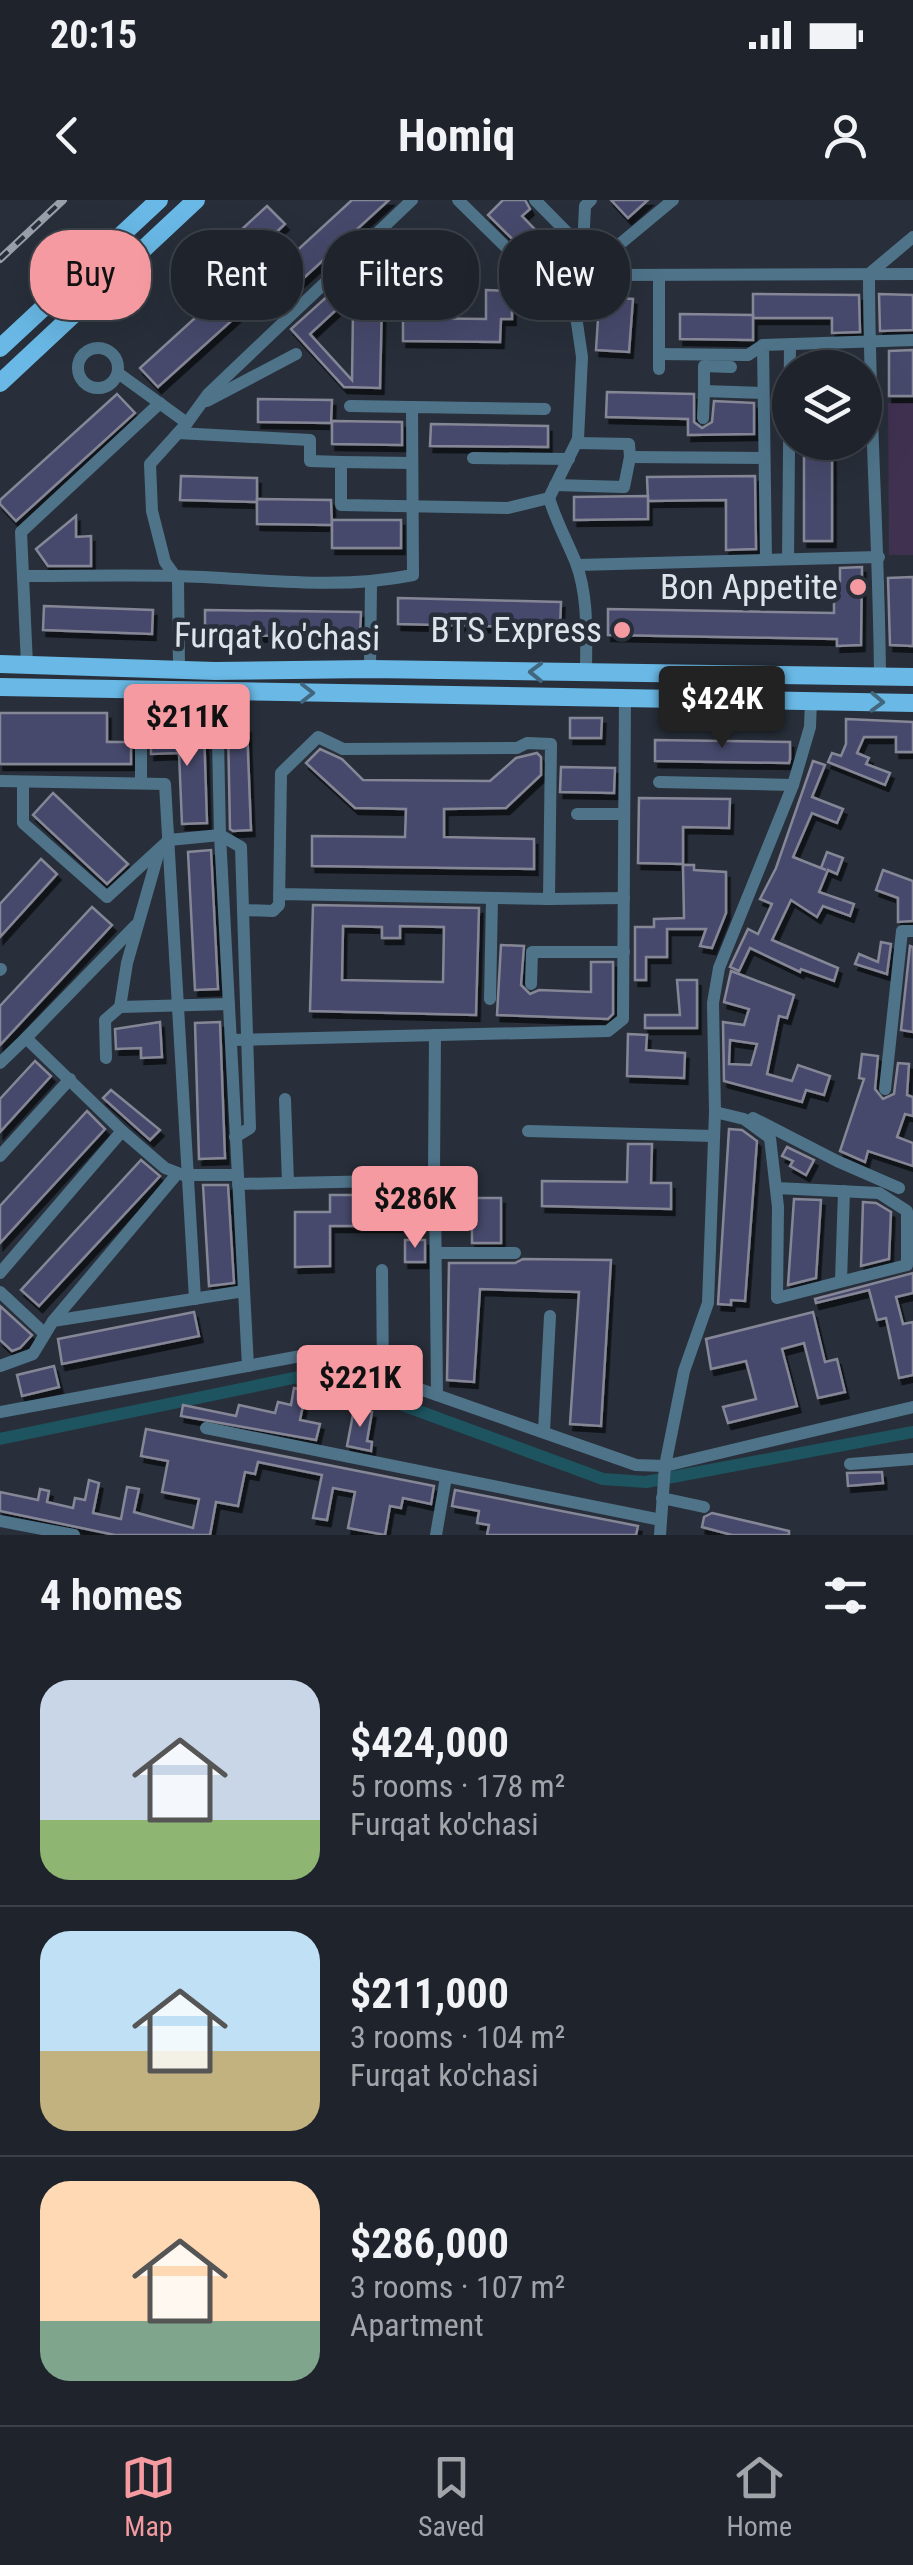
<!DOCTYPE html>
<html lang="en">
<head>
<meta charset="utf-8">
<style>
	body { margin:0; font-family:"Roboto Condensed",sans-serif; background:#262b34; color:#f1f3f6; height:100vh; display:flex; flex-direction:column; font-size:38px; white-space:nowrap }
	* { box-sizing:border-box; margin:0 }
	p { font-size:32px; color:#a1a4a9 }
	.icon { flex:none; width:55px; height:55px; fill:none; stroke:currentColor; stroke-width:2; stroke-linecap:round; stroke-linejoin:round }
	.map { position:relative; height:1335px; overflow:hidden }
	.sheet { display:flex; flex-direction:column; background:#1e232c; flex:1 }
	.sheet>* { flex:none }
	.guide { position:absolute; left:30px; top:30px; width:855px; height:90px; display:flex; gap:20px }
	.fabs { position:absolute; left:772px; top:150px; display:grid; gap:20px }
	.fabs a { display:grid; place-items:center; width:110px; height:110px; border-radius:50%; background:#1e232c; box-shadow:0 10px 40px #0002,0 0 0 2px #3c4048; font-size:50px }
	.price { position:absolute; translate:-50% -85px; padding:0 22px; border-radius:10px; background:#f49aa0; color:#111; font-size:32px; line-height:65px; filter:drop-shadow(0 2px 5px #0008) }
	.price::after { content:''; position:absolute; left:50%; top:60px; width:30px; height:22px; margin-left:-15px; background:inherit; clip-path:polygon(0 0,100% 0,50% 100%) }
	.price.active { background:#222; color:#fff }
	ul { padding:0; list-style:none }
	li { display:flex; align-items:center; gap:30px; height:250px; padding:0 40px }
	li+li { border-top:2px solid #3c4048 }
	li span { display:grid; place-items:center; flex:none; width:280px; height:200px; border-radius:30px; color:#555 }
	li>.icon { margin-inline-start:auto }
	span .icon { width:120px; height:120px; fill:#fffc; stroke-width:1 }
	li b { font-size:42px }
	h2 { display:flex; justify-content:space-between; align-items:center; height:120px; padding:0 40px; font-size:42px }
	.chip { padding:0 35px; border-radius:40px; background:#1e232c; box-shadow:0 10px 40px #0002,0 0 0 2px #3c4048; font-size:35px; line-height:90px }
	.chip.active { background:#f49aa0; color:#111 }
	.status { display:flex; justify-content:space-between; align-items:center; height:70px; padding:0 50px; background:#1e232c; direction:ltr }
	.status svg { height:28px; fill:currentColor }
	header { display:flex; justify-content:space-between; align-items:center; height:130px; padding:0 40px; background:#1e232c; font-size:45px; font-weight:700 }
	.dock { display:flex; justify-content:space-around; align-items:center; height:140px; border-top:2px solid #3c4048; background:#1e232c; font-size:28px; color:#a1a4a9 }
	.dock a { display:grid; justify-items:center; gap:5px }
	.dock .active { color:#f49aa0 }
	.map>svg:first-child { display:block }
	.green { fill:#403151 }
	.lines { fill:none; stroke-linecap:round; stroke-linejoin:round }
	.canal { stroke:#1d545f; stroke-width:12 }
	.building { fill:#47486c; stroke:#868796; stroke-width:2.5; fill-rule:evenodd; filter:url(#shadow) }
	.minor { stroke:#4f748a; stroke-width:12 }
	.major { stroke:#69b8e5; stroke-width:18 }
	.rail-casing { stroke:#9aa0a9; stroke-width:8 }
	.rail { stroke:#282f3a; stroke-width:4; stroke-dasharray:11; stroke-linecap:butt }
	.oneway { stroke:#42667e }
	.poi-dot { fill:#f49aa0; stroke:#282f3a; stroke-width:4 }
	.labels { text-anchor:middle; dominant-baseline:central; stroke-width:9; stroke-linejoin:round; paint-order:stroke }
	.poi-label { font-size:35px; fill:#dfe4eb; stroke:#282f3a; text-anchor:end }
	.street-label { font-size:35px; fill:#dfe4eb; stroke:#282f3a }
</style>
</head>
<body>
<div class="status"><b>20:15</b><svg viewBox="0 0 49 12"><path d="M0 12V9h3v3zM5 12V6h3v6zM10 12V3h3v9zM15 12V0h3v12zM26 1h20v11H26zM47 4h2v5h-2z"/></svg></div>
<header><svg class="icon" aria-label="back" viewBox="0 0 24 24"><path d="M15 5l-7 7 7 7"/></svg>Homiq<svg class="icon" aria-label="person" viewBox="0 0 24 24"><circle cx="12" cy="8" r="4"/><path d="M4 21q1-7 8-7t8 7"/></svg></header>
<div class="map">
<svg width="913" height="1335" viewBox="0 0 913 1335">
	<defs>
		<filter id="shadow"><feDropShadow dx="3.5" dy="6" stdDeviation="0" flood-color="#0009"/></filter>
	</defs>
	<rect width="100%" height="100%" fill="#282f3a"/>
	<path class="green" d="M 888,203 L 913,203 L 913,355 L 889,355 Z"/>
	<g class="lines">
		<path class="canal" d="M 0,1239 L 308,1175 L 348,1185 L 603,1279 L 646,1282 L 913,1232"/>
	</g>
	<g class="building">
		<path d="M 352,0 L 389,0 L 295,86 L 278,68 Z"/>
		<path d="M 503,0 L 525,0 L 530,9 L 522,16 L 563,58 L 571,50 L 587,67 L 564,90 L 488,15 Z"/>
		<path d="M 611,0 L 648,0 L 628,18 Z"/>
		<path d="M 267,6 L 285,24 L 259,49 L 241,30 Z"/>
		<path d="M 262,57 L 280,77 L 158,187 L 140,168 Z"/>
		<path d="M 362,65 L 373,76 L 310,134 L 352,180 L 353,111 L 350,110 L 350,98 L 382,99 L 380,188 L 344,187 L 291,129 Z"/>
		<path d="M 486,90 L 512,91 L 512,119 L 501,119 L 500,142 L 403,141 L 403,118 L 486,119 Z"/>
		<path d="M 753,94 L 859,95 L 860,132 L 832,133 L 832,118 L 753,118 Z"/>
		<path d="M 879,94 L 913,95 L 913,130 L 880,131 Z"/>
		<path d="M 604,97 L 633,99 L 629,152 L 596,150 L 599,103 Z"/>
		<path d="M 680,114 L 753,115 L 753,140 L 680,139 Z"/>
		<path d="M 913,150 L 913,196 L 889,196 L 889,151 Z"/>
		<rect x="804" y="155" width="24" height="13"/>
		<path d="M 607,192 L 694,194 L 694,222 L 702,228 L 712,222 L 714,201 L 754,203 L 754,234 L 688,235 L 688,219 L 606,217 Z"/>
		<path d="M 117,194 L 135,213 L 16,321 L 0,304 L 0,300 Z"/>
		<path d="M 258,199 L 332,200 L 331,223 L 258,222 Z"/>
		<path d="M 332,221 L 402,222 L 402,245 L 332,244 Z"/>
		<path d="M 431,224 L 548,226 L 548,247 L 430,246 Z"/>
		<rect x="804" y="242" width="28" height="99"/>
		<path d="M 181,276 L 257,278 L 257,302 L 180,300 Z"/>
		<path d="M 755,276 L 756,349 L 726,350 L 726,300 L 648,301 L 647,277 Z"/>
		<path d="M 648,296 L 648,319 L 574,320 L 574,297 Z"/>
		<path d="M 257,299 L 331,300 L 332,325 L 257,324 Z"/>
		<path d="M 76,316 L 76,337 L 91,336 L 91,366 L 48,366 L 36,349 Z"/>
		<rect x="332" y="320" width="69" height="28"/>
		<path d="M 862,367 L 861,445 L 837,446 L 837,439 L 608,435 L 608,409 L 834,413 L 834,381 L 840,381 L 840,368 Z"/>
		<path d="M 913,377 L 913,446 L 890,445 L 888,378 Z"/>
		<path d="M 398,398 L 561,402 L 560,428 L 398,424 Z"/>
		<path d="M 44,406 L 153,410 L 152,434 L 43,430 Z"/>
		<path d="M 205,410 L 361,412 L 360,437 L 205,435 Z"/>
		<path d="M 0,513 L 107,513 L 107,542 L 131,542 L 131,564 L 0,564 Z"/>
		<path d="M 570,518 L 602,518 L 601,538 L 570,538 Z"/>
		<path d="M 846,519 L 913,522 L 913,552 L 896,552 L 896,537 L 864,537 L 857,553 L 869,558 L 866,564 L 890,573 L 885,585 L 828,562 L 832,553 L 841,556 L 846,544 Z"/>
		<path d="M 247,527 L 251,630 L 233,631 L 230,629 L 228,528 Z"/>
		<path d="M 204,529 L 207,623 L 182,624 L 179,553 L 151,554 L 151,531 Z"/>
		<path d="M 655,540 L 790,542 L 790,559 L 789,563 L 655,561 Z"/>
		<path d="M 320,549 L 342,559 L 363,580 L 490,581 L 516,558 L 537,553 L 541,557 L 541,575 L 506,608 L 444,609 L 444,637 L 534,639 L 534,669 L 312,666 L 312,636 L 405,637 L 406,609 L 355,608 L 306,563 Z"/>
		<path d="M 813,561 L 825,565 L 812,597 L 843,609 L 837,623 L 812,613 L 793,657 L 826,670 L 821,668 L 827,652 L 843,658 L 837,674 L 828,670 L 819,692 L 854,704 L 850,716 L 823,706 L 817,717 L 791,700 L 772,740 L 838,768 L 834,781 L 801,769 L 800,772 L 750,748 L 739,771 L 730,767 L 748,729 L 758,734 L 772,704 L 760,699 L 776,668 Z"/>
		<path d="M 561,567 L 615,568 L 614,593 L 560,592 Z"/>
		<path d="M 53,593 L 128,664 L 107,684 L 33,615 Z"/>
		<path d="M 639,598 L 730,599 L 729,628 L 683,627 L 683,664 L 638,663 Z"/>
		<path d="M 211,650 L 218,789 L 195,790 L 188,652 Z"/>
		<path d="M 41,659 L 57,674 L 0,737 L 0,704 Z"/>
		<path d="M 683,665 L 694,665 L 694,670 L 726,672 L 726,713 L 712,748 L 700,746 L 706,729 L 667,729 L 667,757 L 646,757 L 646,780 L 635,780 L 635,727 L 654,727 L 654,719 L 684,718 Z"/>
		<path d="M 883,670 L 913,681 L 913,721 L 898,722 L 898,698 L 876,690 Z"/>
		<path d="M 313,705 L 479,708 L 476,815 L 310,811 ZM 343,726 L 382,727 L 382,738 L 400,738 L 400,726 L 444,727 L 443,782 L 342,780 Z"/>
		<path d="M 92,707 L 112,725 L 0,845 L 0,806 Z"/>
		<path d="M 881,742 L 891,744 L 887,774 L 855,764 L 859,754 L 878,762 Z"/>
		<path d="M 501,745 L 524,746 L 521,785 L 530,794 L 539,790 L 591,792 L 591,762 L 613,762 L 613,814 L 608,819 L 497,815 Z"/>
		<path d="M 910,746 L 913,747 L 913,832 L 901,830 Z"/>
		<path d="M 731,771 L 794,795 L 787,818 L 779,816 L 767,874 L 792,881 L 798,865 L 830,876 L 824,895 L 806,890 L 802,902 L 724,881 L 723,822 L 744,825 L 749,809 L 724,802 ZM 730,840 L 757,844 L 751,865 L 729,864 Z"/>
		<path d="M 677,780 L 697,780 L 697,828 L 645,828 L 645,815 L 680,815 Z"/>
		<path d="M 160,822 L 162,857 L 141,858 L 141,848 L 116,849 L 115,829 Z"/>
		<path d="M 220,822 L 225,958 L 199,959 L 195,823 Z"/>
		<path d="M 628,834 L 647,835 L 646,850 L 685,853 L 684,878 L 627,876 Z"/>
		<path d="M 862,854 L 878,856 L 875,889 L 883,899 L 894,894 L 898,863 L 909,864 L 907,895 L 913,897 L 913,916 L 905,914 L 897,937 L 913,943 L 913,966 L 868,951 L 865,962 L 840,951 L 864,879 L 859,878 Z"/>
		<path d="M 35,861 L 51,876 L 0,932 L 0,899 Z"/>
		<path d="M 111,890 L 160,930 L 150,940 L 103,898 Z"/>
		<path d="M 87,911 L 105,929 L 0,1043 L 0,1006 Z"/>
		<path d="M 729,929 L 742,930 L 757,941 L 745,1101 L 731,1100 L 731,1105 L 718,1104 Z"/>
		<path d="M 628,944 L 652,944 L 651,983 L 671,983 L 671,1009 L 542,1006 L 542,981 L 627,982 Z"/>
		<path d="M 787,947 L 814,960 L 806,975 L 790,966 L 793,961 L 782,956 Z"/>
		<path d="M 141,960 L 160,976 L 39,1106 L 21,1090 Z"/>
		<path d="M 203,985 L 228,985 L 234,1083 L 209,1086 Z"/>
		<path d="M 330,995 L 401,995 L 401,1026 L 330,1026 L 330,1066 L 295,1067 L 295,1012 L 330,1012 Z"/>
		<rect x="472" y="998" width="29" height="45"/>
		<path d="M 794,999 L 821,1000 L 816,1078 L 788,1085 Z"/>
		<path d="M 863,1002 L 876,1003 L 891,1012 L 889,1059 L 861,1066 Z"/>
		<rect x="405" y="1040" width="20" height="22"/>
		<path d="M 523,1059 L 611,1060 L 601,1226 L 570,1224 L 579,1092 L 480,1089 L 474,1182 L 447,1180 L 449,1063 L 515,1063 Z"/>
		<path d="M 913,1073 L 913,1093 L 896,1097 L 903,1124 L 913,1122 L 913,1175 L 899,1178 L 886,1118 L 877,1120 L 869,1090 L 816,1103 L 815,1099 Z"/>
		<path d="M 0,1106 L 32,1135 L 20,1148 L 12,1151 L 0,1140 Z"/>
		<path d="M 194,1112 L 199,1136 L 62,1164 L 58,1139 Z"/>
		<path d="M 813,1112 L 825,1162 L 837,1159 L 845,1192 L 818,1198 L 804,1143 L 782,1149 L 797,1206 L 728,1223 L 723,1207 L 756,1199 L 746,1161 L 711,1169 L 706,1139 Z"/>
		<path d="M 54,1166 L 59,1187 L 22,1196 L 17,1175 Z"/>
		<path d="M 294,1188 L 306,1191 L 300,1220 L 320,1224 L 316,1240 L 181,1216 L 183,1205 L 236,1216 L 239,1205 L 275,1213 L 278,1202 L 291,1205 Z"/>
		<path d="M 354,1209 L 372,1212 L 367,1241 L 372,1242 L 371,1251 L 347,1246 Z"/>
		<path d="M 146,1229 L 434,1286 L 431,1304 L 403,1298 L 401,1308 L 390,1306 L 385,1335 L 348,1328 L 355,1292 L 333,1288 L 327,1320 L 313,1318 L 322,1275 L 258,1262 L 255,1274 L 245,1272 L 238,1306 L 216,1302 L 210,1335 L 115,1335 L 0,1311 L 0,1292 L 38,1300 L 40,1289 L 49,1291 L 47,1302 L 73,1308 L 75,1298 L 85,1300 L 89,1280 L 99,1283 L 93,1313 L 121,1319 L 127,1287 L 139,1289 L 134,1312 L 193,1328 L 199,1299 L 162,1292 L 168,1261 L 141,1256 Z"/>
		<path d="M 882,1272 L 883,1283 L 848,1286 L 847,1273 Z"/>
		<path d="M 455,1290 L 638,1326 L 636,1335 L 487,1335 L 489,1325 L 477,1323 L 479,1311 L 452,1306 Z"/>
		<path d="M 712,1313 L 789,1331 L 789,1335 L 732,1335 L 702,1327 L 704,1317 Z"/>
	</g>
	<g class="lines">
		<g class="minor">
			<path d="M 458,0 L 576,116 L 582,157 L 578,239 L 549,298"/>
			<path d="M 535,0 L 609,75 L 913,74"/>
			<path d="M 583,49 L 585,6 L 591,0"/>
			<path d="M 597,63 L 673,0"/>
			<path d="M 576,116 L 609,75"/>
			<circle cx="98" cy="168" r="20"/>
			<path d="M 659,154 L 748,155 L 763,145"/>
			<path d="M 659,169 L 659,75"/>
			<path d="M 118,173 L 187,223"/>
			<path d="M 704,191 L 704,166 L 731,167"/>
			<path d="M 207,201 L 296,154"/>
			<path d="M 350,206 L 412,207"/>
			<path d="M 703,218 L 704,191 L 763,193"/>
			<path d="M 178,233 L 310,240 L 310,261 L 341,262 L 341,305 L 508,308 L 549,298 C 556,321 567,341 576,363 C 589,398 586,437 586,473"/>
			<path d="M 630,257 L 764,258"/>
			<path d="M 473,258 L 569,259"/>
			<path d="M 341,262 L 412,263"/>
			<path d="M 555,285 L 624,287 L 630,257 L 629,244 L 577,243"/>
			<path d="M 788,359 L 790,146"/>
			<path d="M 766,360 L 763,145 L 913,140"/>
			<path d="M 577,365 L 879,357"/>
			<path d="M 23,376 C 74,376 125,375 176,376 C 256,378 334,391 413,375 L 412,207 L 545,209"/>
			<path d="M 27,465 L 21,332 L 160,203"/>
			<path d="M 179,468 L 178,380 L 165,362 L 152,311 L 150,264 L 187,223 L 208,194 L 412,0"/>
			<path d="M 370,469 L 371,383"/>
			<path d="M 880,477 C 879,343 869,209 869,74 L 913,37"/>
			<path d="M 217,492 L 220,635 L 248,1166"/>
			<path d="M 141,507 L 141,583"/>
			<path d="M 0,581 L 165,584 L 195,1099"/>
			<path d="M 23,582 L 23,623 L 107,697 L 169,640 L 220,635 L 241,647 L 250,928 L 235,937"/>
			<path d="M 659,582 L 793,585"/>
			<path d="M 577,614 L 624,614"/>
			<path d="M 549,699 L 624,698"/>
			<path d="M 243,710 L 273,711 L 279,705 L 281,573 L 318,537 L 343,549 L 517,548 L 527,543 L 551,544 L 549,699 L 279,694"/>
			<path d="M 0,770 L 1,769"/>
			<path d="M 531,784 L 532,752 L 624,752"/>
			<path d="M 490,799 L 492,698"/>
			<path d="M 120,807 L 229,804"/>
			<path d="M 26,838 L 136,725"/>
			<path d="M 231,840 L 608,831 L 623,819 L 625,496"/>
			<path d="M 106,858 L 105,820 L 120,807 L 127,763 L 159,651"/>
			<path d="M 0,863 L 26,838 L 122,931 L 165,968 L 183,975 L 237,975"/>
			<path d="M 885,889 L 902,731 L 913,731"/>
			<path d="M 285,899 L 288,983"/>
			<path d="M 715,912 L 744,919 L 770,938 L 778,1007 L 777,1098 L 907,1065 L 907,1011 L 879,993 L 776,988"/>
			<path d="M 753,918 L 837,961 L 899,988"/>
			<path d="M 528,931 L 714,936"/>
			<path d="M 0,956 L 70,879"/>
			<path d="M 238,984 L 429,980 L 434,972 L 435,835"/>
			<path d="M 435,994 L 437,1195"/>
			<path d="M 436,1053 L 515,1053"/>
			<path d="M 382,1070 L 383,1176"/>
			<path d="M 0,1073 L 122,931"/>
			<path d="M 841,1081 L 844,991"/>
			<path d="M 0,1092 L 45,1134"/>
			<path d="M 53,1121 L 177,974"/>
			<path d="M 0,1166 L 33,1154 L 53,1121 L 244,1091"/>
			<path d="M 0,1212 L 317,1153 L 636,1265 L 665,1266 L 913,1207"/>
			<path d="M 206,1228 L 661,1320"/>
			<path d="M 544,1231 L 550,1116"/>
			<path d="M 850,1264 L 913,1259"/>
			<path d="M 662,1298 L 704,1307"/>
			<path d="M 0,1321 L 74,1335"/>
			<path d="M 436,1335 L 446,1277"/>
			<path d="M 660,1335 L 665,1266 L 684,1171 L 708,1103 L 715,912 L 713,803 L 719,768 L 793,585 L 810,527 L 811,500"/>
		</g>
		<g class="major">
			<path d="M 0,148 L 159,0"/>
			<path d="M 0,183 L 196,0"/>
			<path d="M 0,464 L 215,471 L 370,469 L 913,477"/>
			<path d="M 0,487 L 913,503"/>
		</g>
		<g class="rail-casing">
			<path id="rail" d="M 0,59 L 63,0"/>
		</g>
		<use href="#rail" class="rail"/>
	</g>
	<defs><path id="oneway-chevron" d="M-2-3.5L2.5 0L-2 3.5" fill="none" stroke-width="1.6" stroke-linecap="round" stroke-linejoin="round" transform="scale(2.5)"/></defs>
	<g class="oneway">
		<use href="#oneway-chevron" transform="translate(536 472) rotate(-179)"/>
		<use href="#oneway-chevron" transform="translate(307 493)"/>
		<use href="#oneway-chevron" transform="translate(877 502) rotate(2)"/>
	</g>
	<g class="poi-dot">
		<circle cx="858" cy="387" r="10"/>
		<circle cx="622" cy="430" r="10"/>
	</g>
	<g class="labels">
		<g class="poi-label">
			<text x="838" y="387">Bon Appetite</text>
			<text x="602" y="430">BTS Express</text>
		</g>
		<g class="street-label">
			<text transform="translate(277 437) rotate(1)">Furqat ko'chasi</text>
		</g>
	</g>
</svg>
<div class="fabs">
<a><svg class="icon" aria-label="layers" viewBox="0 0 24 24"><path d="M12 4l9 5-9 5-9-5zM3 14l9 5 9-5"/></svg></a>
</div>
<b class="price active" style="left:722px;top:551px">$424K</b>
<b class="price" style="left:187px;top:569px">$211K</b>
<b class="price" style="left:415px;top:1051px">$286K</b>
<b class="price" style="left:360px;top:1230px">$221K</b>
<div class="guide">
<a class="chip active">Buy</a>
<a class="chip">Rent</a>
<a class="chip">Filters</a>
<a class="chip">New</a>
</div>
</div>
<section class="sheet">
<h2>4 homes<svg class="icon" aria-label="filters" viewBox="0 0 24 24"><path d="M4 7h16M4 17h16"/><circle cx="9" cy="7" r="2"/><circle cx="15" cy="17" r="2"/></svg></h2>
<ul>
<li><span style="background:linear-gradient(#c9d6e8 70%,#8fb573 0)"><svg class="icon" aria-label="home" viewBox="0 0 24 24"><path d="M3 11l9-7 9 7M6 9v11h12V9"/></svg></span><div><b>$424,000</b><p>5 rooms · 178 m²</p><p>Furqat ko'chasi</p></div></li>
<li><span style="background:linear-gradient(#bfe0f5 60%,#c2b280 0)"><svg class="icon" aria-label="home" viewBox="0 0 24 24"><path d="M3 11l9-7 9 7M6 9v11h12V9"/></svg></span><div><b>$211,000</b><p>3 rooms · 104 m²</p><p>Furqat ko'chasi</p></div></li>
<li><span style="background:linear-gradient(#ffd9b3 70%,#7fa58c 0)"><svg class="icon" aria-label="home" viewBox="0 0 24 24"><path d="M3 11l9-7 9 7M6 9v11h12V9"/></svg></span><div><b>$286,000</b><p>3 rooms · 107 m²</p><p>Apartment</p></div></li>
</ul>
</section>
<nav class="dock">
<a class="active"><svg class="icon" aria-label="map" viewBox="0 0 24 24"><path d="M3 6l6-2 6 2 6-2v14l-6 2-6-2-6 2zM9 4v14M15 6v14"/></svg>Map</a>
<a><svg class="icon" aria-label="saved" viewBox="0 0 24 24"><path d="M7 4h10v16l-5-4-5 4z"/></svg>Saved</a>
<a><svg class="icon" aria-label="home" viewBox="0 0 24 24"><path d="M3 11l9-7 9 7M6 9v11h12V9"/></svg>Home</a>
</nav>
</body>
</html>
